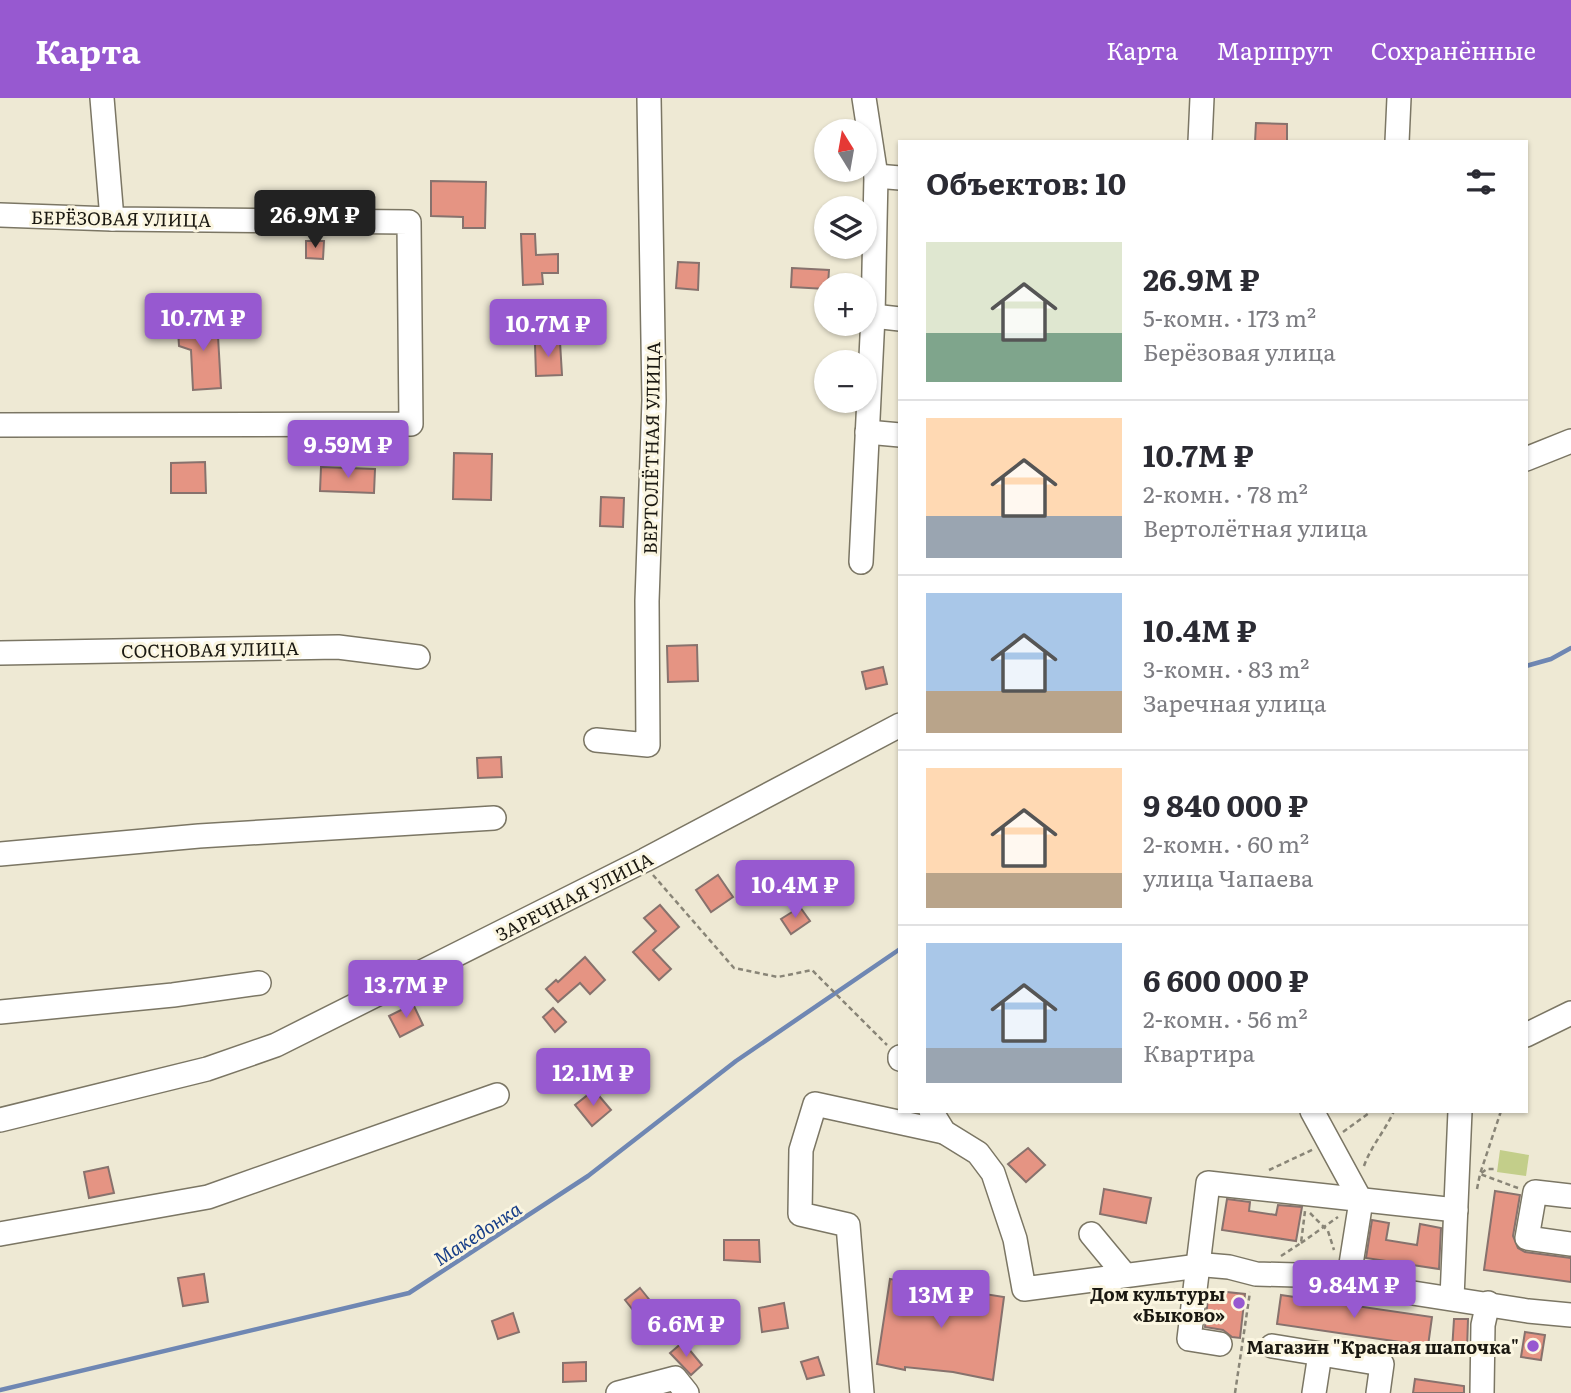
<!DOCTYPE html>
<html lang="ru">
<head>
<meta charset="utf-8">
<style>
	body { margin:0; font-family:Literata,serif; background:#f2f2f3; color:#2b2b33; height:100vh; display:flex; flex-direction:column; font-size:26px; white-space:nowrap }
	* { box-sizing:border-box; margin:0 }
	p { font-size:23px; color:#7c7c81 }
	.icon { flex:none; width:38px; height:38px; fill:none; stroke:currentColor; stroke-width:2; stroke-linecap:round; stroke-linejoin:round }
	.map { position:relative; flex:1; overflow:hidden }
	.panel { position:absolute; left:898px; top:42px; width:630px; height:973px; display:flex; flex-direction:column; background:#fff; border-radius:0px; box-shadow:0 2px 5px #0004 }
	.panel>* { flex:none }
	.needle { width:46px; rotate:349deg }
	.buttons { position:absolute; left:814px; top:21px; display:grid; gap:14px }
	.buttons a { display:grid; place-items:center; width:63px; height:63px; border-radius:50%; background:#fff; box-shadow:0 2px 5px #0004; font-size:35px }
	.price { position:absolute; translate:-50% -60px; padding:0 16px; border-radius:7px; background:#9759d0; color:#fff; font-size:23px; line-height:46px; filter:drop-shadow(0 2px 4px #0008) }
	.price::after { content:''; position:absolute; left:50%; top:42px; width:21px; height:16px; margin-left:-10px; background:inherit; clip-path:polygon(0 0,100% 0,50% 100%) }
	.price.current { background:#222; color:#fff }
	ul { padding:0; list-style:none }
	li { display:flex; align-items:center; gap:21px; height:175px; padding:0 28px }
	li+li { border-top:2px solid #e1e1e2 }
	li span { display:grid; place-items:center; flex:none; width:196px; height:140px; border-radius:0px; color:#555 }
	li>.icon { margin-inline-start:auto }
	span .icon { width:84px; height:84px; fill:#fffc; stroke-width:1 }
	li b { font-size:30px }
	h2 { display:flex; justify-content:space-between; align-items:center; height:84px; padding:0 28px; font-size:30px }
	header { display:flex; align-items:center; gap:42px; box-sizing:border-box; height:98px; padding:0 35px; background:#9759d0; color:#fff }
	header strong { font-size:33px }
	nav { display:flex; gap:38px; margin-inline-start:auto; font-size:24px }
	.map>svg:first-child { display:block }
	.park { fill:#c3ce8a }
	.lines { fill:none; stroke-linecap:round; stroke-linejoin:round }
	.stream { stroke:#6f87b3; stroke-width:4.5 }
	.building { fill:#e59483; stroke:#87726d; stroke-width:2 }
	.minor-casing { stroke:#7b7664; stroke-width:26 }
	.path { stroke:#898577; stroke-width:2.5; stroke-dasharray:5 3.5; stroke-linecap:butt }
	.minor { stroke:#fff; stroke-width:23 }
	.poi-dot { fill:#9759d0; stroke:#fbf6e1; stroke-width:2.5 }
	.labels { text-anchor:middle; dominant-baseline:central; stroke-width:6; stroke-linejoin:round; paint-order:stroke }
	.street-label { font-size:18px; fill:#1a1811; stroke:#fbf6e1 }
	.poi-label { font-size:18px; font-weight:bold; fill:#1a1811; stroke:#fbf6e1; text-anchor:end }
	.water-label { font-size:19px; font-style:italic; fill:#173e88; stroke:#fbf6e1 }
</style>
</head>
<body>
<header>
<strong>Карта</strong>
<nav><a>Карта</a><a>Маршрут</a><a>Сохранённые</a></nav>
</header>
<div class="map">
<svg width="1571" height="1295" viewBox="0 0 1571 1295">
	<rect width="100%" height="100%" fill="#eee9d4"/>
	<path class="park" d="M 1500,1052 L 1529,1057 L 1526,1078 L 1497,1074 Z"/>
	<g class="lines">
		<g class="stream">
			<path d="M 1526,568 L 1551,561 L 1571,550"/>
			<path d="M 0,1292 L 409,1195 L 588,1078 L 736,963 L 900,851"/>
		</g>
	</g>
	<g class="building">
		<path d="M 1256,25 L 1287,26 L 1287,44 L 1255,44 Z"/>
		<path d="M 431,83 L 486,84 L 485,130 L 463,130 L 463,119 L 431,118 Z"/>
		<path d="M 521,136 L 535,136 L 536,157 L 558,156 L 558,175 L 542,175 L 543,186 L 523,187 Z"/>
		<path d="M 306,143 L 324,143 L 323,161 L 306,160 Z"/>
		<path d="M 678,164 L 699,165 L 698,192 L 676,190 Z"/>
		<path d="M 792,170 L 829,172 L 828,187 L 826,187 L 826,191 L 791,189 Z"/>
		<path d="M 217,221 L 221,290 L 193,292 L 191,252 L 179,248 L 178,232 L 193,231 L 193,223 Z"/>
		<path d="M 560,244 L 562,277 L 536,278 L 535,246 Z"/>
		<path d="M 454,355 L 492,356 L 491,402 L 453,401 Z"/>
		<path d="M 205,364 L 206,395 L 171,395 L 171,365 Z"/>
		<path d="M 321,369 L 375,371 L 374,395 L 320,393 Z"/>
		<path d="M 601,399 L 624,400 L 623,429 L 600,428 Z"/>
		<path d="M 697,547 L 698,583 L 668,584 L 667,548 Z"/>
		<path d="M 883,569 L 887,586 L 866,591 L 862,574 Z"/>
		<path d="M 501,659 L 502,679 L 478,680 L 477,660 Z"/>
		<path d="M 718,777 L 733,799 L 711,814 L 696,792 Z"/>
		<path d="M 660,807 L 679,829 L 653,852 L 671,871 L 659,882 L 633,854 L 656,833 L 644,820 Z"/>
		<path d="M 800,809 L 810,823 L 791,836 L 781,821 Z"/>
		<path d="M 585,859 L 605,882 L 590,896 L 580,885 L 558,904 L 546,891 L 556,882 L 558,884 Z"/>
		<path d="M 413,906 L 423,927 L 400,939 L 389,918 Z"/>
		<path d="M 553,910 L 566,924 L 555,934 L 543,919 Z"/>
		<path d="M 594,992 L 611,1012 L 592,1028 L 575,1007 Z"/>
		<path d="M 1028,1050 L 1045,1067 L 1026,1084 L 1008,1066 Z"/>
		<path d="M 108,1069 L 114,1095 L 89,1100 L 84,1074 Z"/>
		<path d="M 1104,1091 L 1151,1100 L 1146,1125 L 1100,1116 Z"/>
		<path d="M 1495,1093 L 1520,1097 L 1513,1138 L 1518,1150 L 1525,1154 L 1571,1160 L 1571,1184 L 1484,1172 Z"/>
		<path d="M 1227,1101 L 1250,1104 L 1249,1113 L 1276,1117 L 1278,1107 L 1302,1109 L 1296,1143 L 1222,1132 Z"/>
		<path d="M 1372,1122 L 1389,1125 L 1386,1142 L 1417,1147 L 1420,1126 L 1441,1130 L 1439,1171 L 1366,1160 Z"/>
		<path d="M 724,1142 L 759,1142 L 760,1164 L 724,1162 Z"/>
		<path d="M 204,1176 L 208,1204 L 183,1208 L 178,1180 Z"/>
		<path d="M 890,1181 L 1004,1199 L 993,1282 L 953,1274 L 905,1269 L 905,1272 L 877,1266 Z"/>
		<path d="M 640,1190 L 652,1205 L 637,1217 L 625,1202 Z"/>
		<path d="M 1217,1193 L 1245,1196 L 1240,1240 L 1232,1239 L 1223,1232 L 1205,1229 L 1208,1200 L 1216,1201 Z"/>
		<path d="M 1281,1197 L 1432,1219 L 1428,1248 L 1277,1226 Z"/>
		<path d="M 784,1205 L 788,1230 L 762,1234 L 759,1210 Z"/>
		<path d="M 513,1215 L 519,1234 L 498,1241 L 492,1223 Z"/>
		<path d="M 1454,1221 L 1468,1221 L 1467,1253 L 1452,1253 Z"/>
		<path d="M 1525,1234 L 1545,1237 L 1541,1262 L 1521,1259 Z"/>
		<path d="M 683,1244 L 702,1267 L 691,1277 L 670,1255 Z"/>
		<path d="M 818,1259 L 824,1277 L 807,1281 L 801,1264 Z"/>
		<path d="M 586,1264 L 586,1283 L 563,1284 L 563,1265 Z"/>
		<path d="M 1415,1281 L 1464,1288 L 1464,1295 L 1413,1295 Z"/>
	</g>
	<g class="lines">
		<g class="minor-casing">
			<g id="minor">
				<path d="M 102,0 L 112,121"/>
				<path d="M 1200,44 L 1202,0"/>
				<path d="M 1397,44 L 1399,0"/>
				<path d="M 876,78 L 900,80"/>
				<path d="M 0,117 L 112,121 L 409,124 L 411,326 L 0,327"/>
				<path d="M 873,218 L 900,221"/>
				<path d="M 867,334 L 900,337"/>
				<path d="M 1526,361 L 1571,343"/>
				<path d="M 861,464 L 873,218 L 876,78 L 864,0"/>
				<path d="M 0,555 L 338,549 L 418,559"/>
				<path d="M 596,642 L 648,647 L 647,503 L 654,302 L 649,0"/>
				<path d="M 0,756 L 199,738 L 494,720"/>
				<path d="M 0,914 L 173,897 L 259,885"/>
				<path d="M 1526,937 L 1571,915"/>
				<path d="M 900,959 L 900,961"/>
				<path d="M 931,1013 L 944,1034 L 978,1055 L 993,1075 L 1015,1141 L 1024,1191 L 1206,1167 L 1229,1169 L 1256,1176 L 1297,1177 L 1528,1213 L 1571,1217"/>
				<path d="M 1312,1013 L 1361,1103 L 1348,1185"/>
				<path d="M 0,1022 L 207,971 L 276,947 L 645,762 L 900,627"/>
				<path d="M 1571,1098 L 1535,1094 L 1527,1140 L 1571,1146"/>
				<path d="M 0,1136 L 208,1099 L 497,997"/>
				<path d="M 1091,1136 L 1125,1177"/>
				<path d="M 1452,1200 L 1460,1013"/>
				<path d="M 1220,1246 L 1189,1241 L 1208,1085 L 1456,1112"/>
				<path d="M 1272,1248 L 1382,1266 L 1378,1295"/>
				<path d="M 618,1295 L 675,1280 L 687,1295"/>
				<path d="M 862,1295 L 848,1127 L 800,1116 L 801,1052 L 815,1006 L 944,1034"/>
				<path d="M 1314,1295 L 1320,1256"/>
				<path d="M 1482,1295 L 1483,1227 L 1488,1205"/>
			</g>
		</g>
		<g class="path">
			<path d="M 653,777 L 734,870 L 778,879 L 812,872 L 887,947"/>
			<path d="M 1501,1013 L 1480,1076 L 1518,1090"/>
			<path d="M 1343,1034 L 1372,1013"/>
			<path d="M 1364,1068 C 1371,1048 1385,1033 1394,1013"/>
			<path d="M 1269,1072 L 1314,1051"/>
			<path d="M 1477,1091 L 1480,1076 L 1487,1071 L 1497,1071"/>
			<path d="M 1310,1115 L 1328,1133 L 1334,1152"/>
			<path d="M 1301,1145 L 1338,1119"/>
			<path d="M 1281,1158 L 1301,1145 L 1305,1113"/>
			<path d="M 1235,1295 L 1250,1194"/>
		</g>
		<use href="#minor" class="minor"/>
	</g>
	<g class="poi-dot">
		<circle cx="1239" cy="1205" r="7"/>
		<circle cx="1533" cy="1248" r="7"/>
	</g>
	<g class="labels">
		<g class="street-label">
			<text transform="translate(121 120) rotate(1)">БЕРЁЗОВАЯ УЛИЦА</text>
			<text transform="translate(651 350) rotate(-89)">ВЕРТОЛЁТНАЯ УЛИЦА</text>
			<text transform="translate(210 551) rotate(-1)">СОСНОВАЯ УЛИЦА</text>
			<text transform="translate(574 798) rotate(-27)">ЗАРЕЧНАЯ УЛИЦА</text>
		</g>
		<g class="poi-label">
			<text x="1225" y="1195">Дом культуры<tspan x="1225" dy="21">«Быково»</tspan></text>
			<text x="1519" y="1248">Магазин "Красная шапочка"</text>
		</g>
		<g class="water-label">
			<text transform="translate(477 1135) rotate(-33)">Македонка</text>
		</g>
	</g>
</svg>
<div class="buttons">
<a><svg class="needle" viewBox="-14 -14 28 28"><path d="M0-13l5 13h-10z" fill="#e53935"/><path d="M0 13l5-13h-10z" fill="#7c7c81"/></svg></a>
<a><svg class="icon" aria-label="layers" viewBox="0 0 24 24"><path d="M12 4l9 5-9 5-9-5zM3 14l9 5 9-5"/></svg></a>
<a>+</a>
<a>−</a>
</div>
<b class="price current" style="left:315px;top:152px">26.9M ₽</b>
<b class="price" style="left:203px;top:255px">10.7M ₽</b>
<b class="price" style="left:548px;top:261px">10.7M ₽</b>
<b class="price" style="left:348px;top:382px">9.59M ₽</b>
<b class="price" style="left:795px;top:822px">10.4M ₽</b>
<b class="price" style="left:406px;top:922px">13.7M ₽</b>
<b class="price" style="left:593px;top:1010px">12.1M ₽</b>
<b class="price" style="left:1354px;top:1222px">9.84M ₽</b>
<b class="price" style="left:941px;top:1232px">13M ₽</b>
<b class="price" style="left:686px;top:1261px">6.6M ₽</b>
<section class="panel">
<h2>Объектов: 10<svg class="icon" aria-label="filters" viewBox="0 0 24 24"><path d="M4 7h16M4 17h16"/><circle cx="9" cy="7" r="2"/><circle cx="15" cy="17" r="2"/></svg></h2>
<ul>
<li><span style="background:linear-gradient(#dfe7d0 65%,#7fa58c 0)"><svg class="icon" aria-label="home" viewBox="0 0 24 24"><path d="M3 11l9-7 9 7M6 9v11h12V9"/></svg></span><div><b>26.9M ₽</b><p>5-комн. · 173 m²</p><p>Берёзовая улица</p></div></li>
<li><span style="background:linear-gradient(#ffd9b3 70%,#9aa5b1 0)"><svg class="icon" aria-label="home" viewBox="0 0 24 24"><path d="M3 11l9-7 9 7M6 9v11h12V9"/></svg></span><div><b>10.7M ₽</b><p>2-комн. · 78 m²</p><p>Вертолётная улица</p></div></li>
<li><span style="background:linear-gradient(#a9c7e8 70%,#b9a48a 0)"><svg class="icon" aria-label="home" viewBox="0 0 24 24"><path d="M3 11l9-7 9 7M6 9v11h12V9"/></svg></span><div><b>10.4M ₽</b><p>3-комн. · 83 m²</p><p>Заречная улица</p></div></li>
<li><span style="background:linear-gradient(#ffd9b3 75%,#b9a48a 0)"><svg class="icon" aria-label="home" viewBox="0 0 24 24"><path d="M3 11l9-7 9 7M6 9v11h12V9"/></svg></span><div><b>9 840 000 ₽</b><p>2-комн. · 60 m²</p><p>улица Чапаева</p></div></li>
<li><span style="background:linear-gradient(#a9c7e8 75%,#9aa5b1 0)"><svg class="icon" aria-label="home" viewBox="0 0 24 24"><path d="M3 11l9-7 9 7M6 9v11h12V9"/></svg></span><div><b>6 600 000 ₽</b><p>2-комн. · 56 m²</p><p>Квартира</p></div></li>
</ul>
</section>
</div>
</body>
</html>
